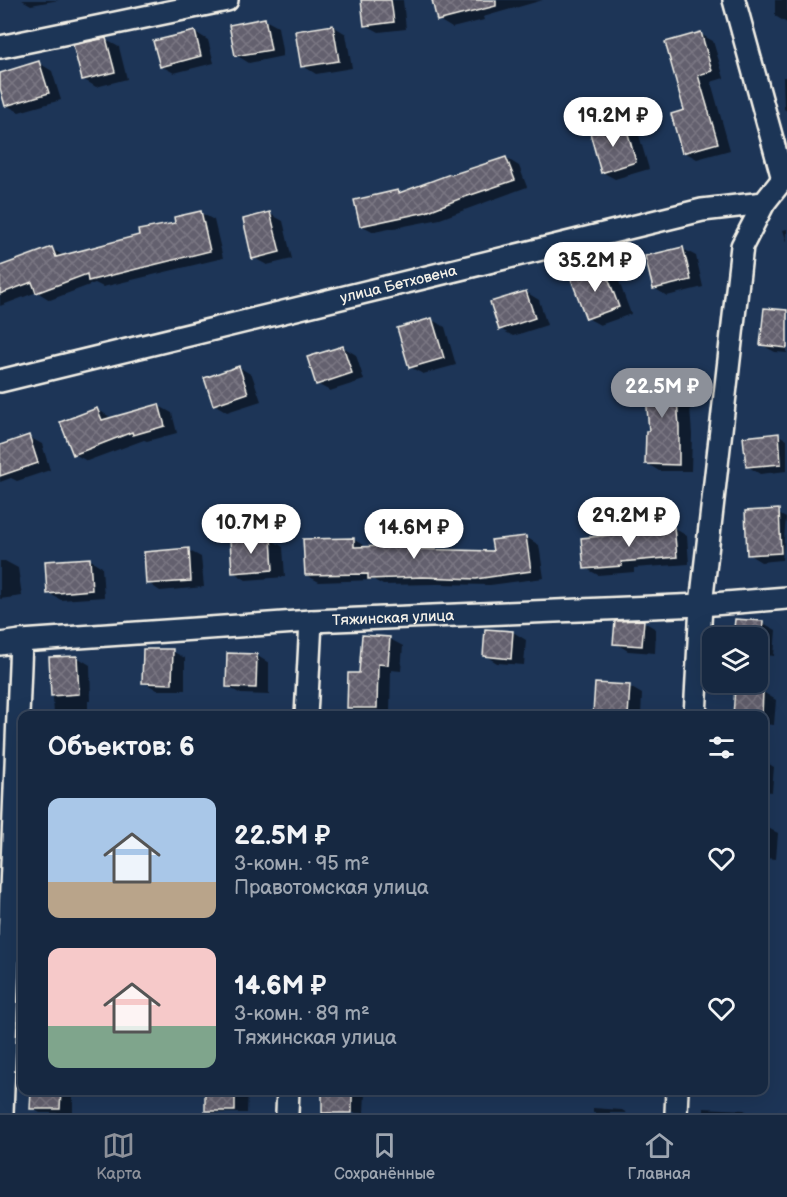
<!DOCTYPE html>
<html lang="ru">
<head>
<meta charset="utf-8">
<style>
	body { margin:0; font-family:"Balsamiq Sans",sans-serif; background:#23344c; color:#f1f3f6; height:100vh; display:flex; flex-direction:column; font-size:22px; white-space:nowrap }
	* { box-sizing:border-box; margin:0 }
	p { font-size:20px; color:#9ea6b1 }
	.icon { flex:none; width:33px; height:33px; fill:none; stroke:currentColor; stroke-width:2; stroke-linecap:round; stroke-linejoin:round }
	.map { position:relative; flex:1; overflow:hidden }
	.side { position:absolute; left:18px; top:711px; width:750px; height:384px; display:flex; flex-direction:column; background:#162841; border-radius:12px; box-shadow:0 6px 24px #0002,0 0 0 2px #35445a }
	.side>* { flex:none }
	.fabs { position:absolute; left:702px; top:627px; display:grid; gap:12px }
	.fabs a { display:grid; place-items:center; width:66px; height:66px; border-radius:12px; background:#162841; box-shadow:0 6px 24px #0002,0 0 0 2px #35445a; font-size:30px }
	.price { position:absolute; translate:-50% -51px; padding:0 14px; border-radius:21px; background:#fff; color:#222; font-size:20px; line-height:39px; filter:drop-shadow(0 2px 3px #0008) }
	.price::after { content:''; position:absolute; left:50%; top:36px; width:18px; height:14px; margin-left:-9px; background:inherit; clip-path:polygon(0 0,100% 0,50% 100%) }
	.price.on { background:#8c9099; color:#fff }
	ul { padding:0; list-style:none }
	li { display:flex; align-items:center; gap:18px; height:150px; padding:0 30px }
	li span { display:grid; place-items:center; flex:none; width:168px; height:120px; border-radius:12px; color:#555 }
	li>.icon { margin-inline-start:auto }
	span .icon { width:72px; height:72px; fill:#fffc; stroke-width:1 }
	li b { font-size:26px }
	h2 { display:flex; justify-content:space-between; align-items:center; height:72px; padding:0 30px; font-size:26px }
	.tabs { display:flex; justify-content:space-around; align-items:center; height:84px; border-top:2px solid #35445a; background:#162841; font-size:16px; color:#9ea6b1 }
	.tabs a { display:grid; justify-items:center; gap:3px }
	.tabs .on { color:#8c9099 }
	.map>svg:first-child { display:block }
	.shadow { fill:#0007 }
	.building { fill:url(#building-cross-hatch); stroke:#f4f1e8; stroke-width:1.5 }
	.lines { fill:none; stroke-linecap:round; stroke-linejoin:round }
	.minor-casing { stroke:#f4f1e8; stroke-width:26 }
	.minor { stroke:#1d3557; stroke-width:21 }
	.labels { text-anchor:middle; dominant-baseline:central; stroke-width:4.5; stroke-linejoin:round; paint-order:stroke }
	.street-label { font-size:15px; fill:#f4f1e8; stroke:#1d3557 }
</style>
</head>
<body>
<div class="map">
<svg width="787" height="1113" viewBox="0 0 787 1113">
	<defs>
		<pattern id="building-cross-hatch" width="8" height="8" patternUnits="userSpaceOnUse" patternTransform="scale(1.5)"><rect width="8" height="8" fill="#63606e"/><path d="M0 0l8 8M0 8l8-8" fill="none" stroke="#7a7783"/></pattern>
	</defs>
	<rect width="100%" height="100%" fill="#1d3557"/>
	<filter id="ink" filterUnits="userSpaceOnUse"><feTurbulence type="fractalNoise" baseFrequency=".0167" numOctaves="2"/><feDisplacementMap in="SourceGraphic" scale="12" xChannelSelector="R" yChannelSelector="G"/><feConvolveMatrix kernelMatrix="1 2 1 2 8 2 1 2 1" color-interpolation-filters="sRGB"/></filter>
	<g filter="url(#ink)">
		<g class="shadow">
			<path d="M 22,0 L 59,0 L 31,5 Z"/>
			<path d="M 362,0 L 403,0 L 406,29 L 379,32 L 366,25 Z"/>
			<path d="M 433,0 L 543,0 L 483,17 L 484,20 L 452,28 L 439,20 Z"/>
			<path d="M 775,0 L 787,0 L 787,23 L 775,16 Z"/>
			<path d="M 265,20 L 278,27 L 283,56 L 249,63 L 236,55 Z"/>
			<path d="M 333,26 L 346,34 L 352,68 L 316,74 L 303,66 Z"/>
			<path d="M 195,32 L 208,40 L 214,63 L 174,73 L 161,66 Z"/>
			<path d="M 700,34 L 713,41 L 724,78 L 711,82 L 730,150 L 697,159 L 684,152 L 686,111 Z"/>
			<path d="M 106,40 L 119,47 L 127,79 L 96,87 L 83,79 Z"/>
			<path d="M 39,63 L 52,71 L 61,100 L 19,112 L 6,105 L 0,83 L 0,75 Z"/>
			<path d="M 783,77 L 787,77 L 787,111 L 784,109 Z"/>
			<path d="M 625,125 L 638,132 L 649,169 L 615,179 L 602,172 Z"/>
			<path d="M 506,158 L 519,166 L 527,187 L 440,219 L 374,232 L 361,225 L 398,192 L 401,194 Z"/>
			<path d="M 201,213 L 214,220 L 223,258 L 103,287 L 95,283 L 50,300 L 37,292 L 0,306 L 0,266 L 2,267 L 52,249 L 64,256 L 141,236 L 177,224 Z"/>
			<path d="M 270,214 L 283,221 L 292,259 L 267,265 L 254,258 Z"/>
			<path d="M 787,229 L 787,242 L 783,230 Z"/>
			<path d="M 683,249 L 696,256 L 703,287 L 667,296 L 654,288 Z"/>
			<path d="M 604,269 L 617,276 L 631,314 L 600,325 L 587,318 Z"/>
			<path d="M 526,292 L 539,300 L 547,325 L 513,336 L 500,329 Z"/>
			<path d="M 787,311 L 787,353 L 775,352 L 762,345 Z"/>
			<path d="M 432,320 L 445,327 L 456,365 L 423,374 L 410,367 Z"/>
			<path d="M 343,347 L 356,355 L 364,380 L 330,391 L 317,384 Z"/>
			<path d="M 239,367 L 252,375 L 261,401 L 227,412 L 214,404 Z"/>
			<path d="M 675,372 L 688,379 L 692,435 L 691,471 L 659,471 L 646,463 L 650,432 Z"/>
			<path d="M 159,406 L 172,413 L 177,433 L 147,441 L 144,440 L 87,461 L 74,454 L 97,409 L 110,417 L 111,419 Z"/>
			<path d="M 779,435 L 787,440 L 787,471 L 760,474 L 747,466 Z"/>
			<path d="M 29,437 L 42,444 L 50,470 L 17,481 L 11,478 L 0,482 L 0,446 Z"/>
			<path d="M 773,511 L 786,518 L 782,560 L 761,562 L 748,554 Z"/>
			<path d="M 674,528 L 687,536 L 689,564 L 634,568 L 634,572 L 598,575 L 585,568 Z"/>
			<path d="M 526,537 L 539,545 L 544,578 L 490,585 L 437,584 L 383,585 L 374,580 L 319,582 L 306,575 L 353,539 L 366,547 L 366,548 L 415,547 L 422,551 L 494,553 Z"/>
			<path d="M 270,539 L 283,547 L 285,577 L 246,580 L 233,572 Z"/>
			<path d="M 188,550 L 201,557 L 204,587 L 160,591 L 148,583 Z"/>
			<path d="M 89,559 L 102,567 L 104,597 L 61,600 L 48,593 Z"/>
			<path d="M 0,561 L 5,561 L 18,568 L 22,596 L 0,599 Z"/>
			<path d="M 736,621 L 763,623 L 776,630 L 774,656 L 758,654 L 758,638 Z"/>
			<path d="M 644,622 L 656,629 L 655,653 L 628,651 L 615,643 Z"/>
			<path d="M 513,632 L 526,640 L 524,665 L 497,663 L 484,655 Z"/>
			<path d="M 390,639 L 403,646 L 401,671 L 391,670 L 390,715 L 362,714 L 349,707 L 360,675 Z"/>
			<path d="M 172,651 L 185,658 L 185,690 L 157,690 L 144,682 Z"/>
			<path d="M 256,655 L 269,663 L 269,695 L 241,694 L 228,687 Z"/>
			<path d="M 77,657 L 90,665 L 91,701 L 88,701 L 88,716 L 54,716 L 51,658 Z"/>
			<path d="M 630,687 L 642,694 L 641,716 L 599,716 L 594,712 Z"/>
			<path d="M 736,690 L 763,692 L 776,700 L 774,725 L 764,724 L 764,716 L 734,715 Z"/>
			<path d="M 764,761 L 774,767 L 772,792 L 764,791 Z"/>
			<path d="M 764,826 L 778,833 L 776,859 L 764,858 Z"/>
			<path d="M 764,900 L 769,903 L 767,928 L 764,927 Z"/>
			<path d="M 32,1090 L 73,1090 L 73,1113 L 40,1113 L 32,1108 Z"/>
			<path d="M 207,1090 L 248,1090 L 247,1113 L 212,1113 L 206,1110 Z"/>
			<path d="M 324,1090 L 361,1090 L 365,1093 L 364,1113 L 323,1113 Z"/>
			<path d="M 593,1108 L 622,1110 L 627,1113 L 593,1113 Z"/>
			<path d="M 704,1108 L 744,1110 L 749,1113 L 704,1113 Z"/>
		</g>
		<g class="building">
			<path d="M 361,0 L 391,0 L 394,22 L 364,26 Z"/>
			<path d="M 432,0 L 496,0 L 496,6 L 437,21 Z"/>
			<path d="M 265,18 L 271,50 L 235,56 L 229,25 Z"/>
			<path d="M 333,25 L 339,61 L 301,67 L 295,31 Z"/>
			<path d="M 195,31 L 201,56 L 160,67 L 153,41 Z"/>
			<path d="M 701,32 L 712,71 L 698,75 L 718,143 L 682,153 L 671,114 L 684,110 L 665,42 Z"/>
			<path d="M 106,38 L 115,72 L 82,80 L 73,45 Z"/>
			<path d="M 39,61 L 49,93 L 5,106 L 0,88 L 0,73 Z"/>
			<path d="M 625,123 L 636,162 L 601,173 L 590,133 Z"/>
			<path d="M 506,157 L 515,180 L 459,199 L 426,212 L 360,226 L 354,200 L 398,190 L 399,193 L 450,174 L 451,175 Z"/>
			<path d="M 201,211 L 210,251 L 88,281 L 87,274 L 36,293 L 32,282 L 0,294 L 0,266 L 52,247 L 56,257 L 139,235 L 138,230 L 175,223 L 174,217 Z"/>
			<path d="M 270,212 L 280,252 L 252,259 L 243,219 Z"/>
			<path d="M 683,247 L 691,280 L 653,289 L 645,256 Z"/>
			<path d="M 604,267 L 619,307 L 586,319 L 571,279 Z"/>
			<path d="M 526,291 L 535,318 L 499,330 L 490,302 Z"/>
			<path d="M 764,308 L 787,310 L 787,348 L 760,345 Z"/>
			<path d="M 432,318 L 444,358 L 409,368 L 397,328 Z"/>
			<path d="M 343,346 L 352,373 L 316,385 L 307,357 Z"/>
			<path d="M 239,366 L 248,393 L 213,405 L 204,378 Z"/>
			<path d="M 675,370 L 679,427 L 679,465 L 645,464 L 646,431 L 649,431 L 644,373 Z"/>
			<path d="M 159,404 L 165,426 L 133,435 L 132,432 L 73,455 L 60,422 L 97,408 L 102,420 Z"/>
			<path d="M 779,433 L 781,464 L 746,467 L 743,437 Z"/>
			<path d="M 29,435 L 38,463 L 0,476 L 0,445 Z"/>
			<path d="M 779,509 L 781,553 L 747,555 L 745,511 Z"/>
			<path d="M 674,527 L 677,557 L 621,562 L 622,566 L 584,569 L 581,538 L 639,532 L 638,530 Z"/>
			<path d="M 526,536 L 531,571 L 476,579 L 423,577 L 368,579 L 368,574 L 305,575 L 303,539 L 354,538 L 354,547 L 416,545 L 416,549 L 493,551 L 491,540 Z"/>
			<path d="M 271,538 L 273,570 L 232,573 L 230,540 Z"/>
			<path d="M 189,548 L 191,581 L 146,584 L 144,552 Z"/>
			<path d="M 90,558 L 92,590 L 47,594 L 45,561 Z"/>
			<path d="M 735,619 L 763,621 L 762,638 L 733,638 Z"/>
			<path d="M 644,620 L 642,646 L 613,644 L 615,621 Z"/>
			<path d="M 485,629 L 513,631 L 511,659 L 483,656 Z"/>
			<path d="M 362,635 L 390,637 L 388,665 L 378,664 L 377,708 L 347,708 L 348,673 L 359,673 Z"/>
			<path d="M 143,649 L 173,649 L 172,684 L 142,683 Z"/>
			<path d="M 227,653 L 257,654 L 256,688 L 226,687 Z"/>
			<path d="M 77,656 L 79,694 L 51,696 L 49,657 Z"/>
			<path d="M 595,683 L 630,685 L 628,716 L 593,713 Z"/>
			<path d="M 735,688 L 763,691 L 762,716 L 733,716 Z"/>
			<path d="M 31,1090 L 61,1090 L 60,1109 L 30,1109 Z"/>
			<rect x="205" y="1090" width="30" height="21"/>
			<rect x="322" y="1090" width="30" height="23"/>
		</g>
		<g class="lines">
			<g class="minor-casing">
				<g id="minor">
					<path d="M 734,0 L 783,179"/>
					<path d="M 0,47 L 227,0"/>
					<path id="s1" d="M 0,381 L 702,210 L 764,203 L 783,179 L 787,179"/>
					<path id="s2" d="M 0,644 L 21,641 L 311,621 L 701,605 L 787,598"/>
					<path d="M 306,716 L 311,621"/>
					<path d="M 695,716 L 701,605 L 742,246 L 764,203"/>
					<path d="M 2,1113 L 21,641"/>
					<path d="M 287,1113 L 288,1090"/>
					<path d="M 676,1113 L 677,1090"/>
				</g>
			</g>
			<use href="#minor" class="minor"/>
		</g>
	</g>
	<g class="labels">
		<g class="street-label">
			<text stroke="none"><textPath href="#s1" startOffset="410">улица Бетховена</textPath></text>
			<text stroke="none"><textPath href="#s2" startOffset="394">Тяжинская улица</textPath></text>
		</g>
	</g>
</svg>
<div class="fabs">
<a><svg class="icon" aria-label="layers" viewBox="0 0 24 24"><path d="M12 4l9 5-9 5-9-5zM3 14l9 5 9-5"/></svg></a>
</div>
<b class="price" style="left:613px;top:148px">19.2M ₽</b>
<b class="price" style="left:595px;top:293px">35.2M ₽</b>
<b class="price on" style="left:662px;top:419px">22.5M ₽</b>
<b class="price" style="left:629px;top:548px">29.2M ₽</b>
<b class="price" style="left:251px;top:555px">10.7M ₽</b>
<b class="price" style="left:414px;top:560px">14.6M ₽</b>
<section class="side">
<h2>Объектов: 6<svg class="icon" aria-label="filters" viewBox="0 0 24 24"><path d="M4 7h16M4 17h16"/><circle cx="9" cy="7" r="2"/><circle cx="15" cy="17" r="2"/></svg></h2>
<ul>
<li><span style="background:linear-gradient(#a9c7e8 70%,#b9a48a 0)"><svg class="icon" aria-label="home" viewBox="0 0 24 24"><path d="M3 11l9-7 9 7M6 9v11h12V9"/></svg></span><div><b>22.5M ₽</b><p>3-комн. · 95 m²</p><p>Правотомская улица</p></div><svg class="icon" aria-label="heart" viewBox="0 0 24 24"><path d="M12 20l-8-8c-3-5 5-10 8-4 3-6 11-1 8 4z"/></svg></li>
<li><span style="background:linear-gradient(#f6c9c9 65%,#7fa58c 0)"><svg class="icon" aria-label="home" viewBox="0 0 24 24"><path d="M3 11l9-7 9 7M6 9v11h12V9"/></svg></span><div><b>14.6M ₽</b><p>3-комн. · 89 m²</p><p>Тяжинская улица</p></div><svg class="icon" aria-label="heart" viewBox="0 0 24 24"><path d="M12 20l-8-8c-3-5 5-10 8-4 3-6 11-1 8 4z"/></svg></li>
</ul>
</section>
</div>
<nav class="tabs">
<a class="on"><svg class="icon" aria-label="map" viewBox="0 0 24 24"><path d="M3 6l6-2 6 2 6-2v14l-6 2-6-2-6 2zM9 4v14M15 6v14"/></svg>Карта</a>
<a><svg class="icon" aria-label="saved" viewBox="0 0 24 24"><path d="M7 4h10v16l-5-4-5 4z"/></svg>Сохранённые</a>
<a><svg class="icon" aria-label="home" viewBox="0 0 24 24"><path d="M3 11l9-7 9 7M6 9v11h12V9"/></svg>Главная</a>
</nav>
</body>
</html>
